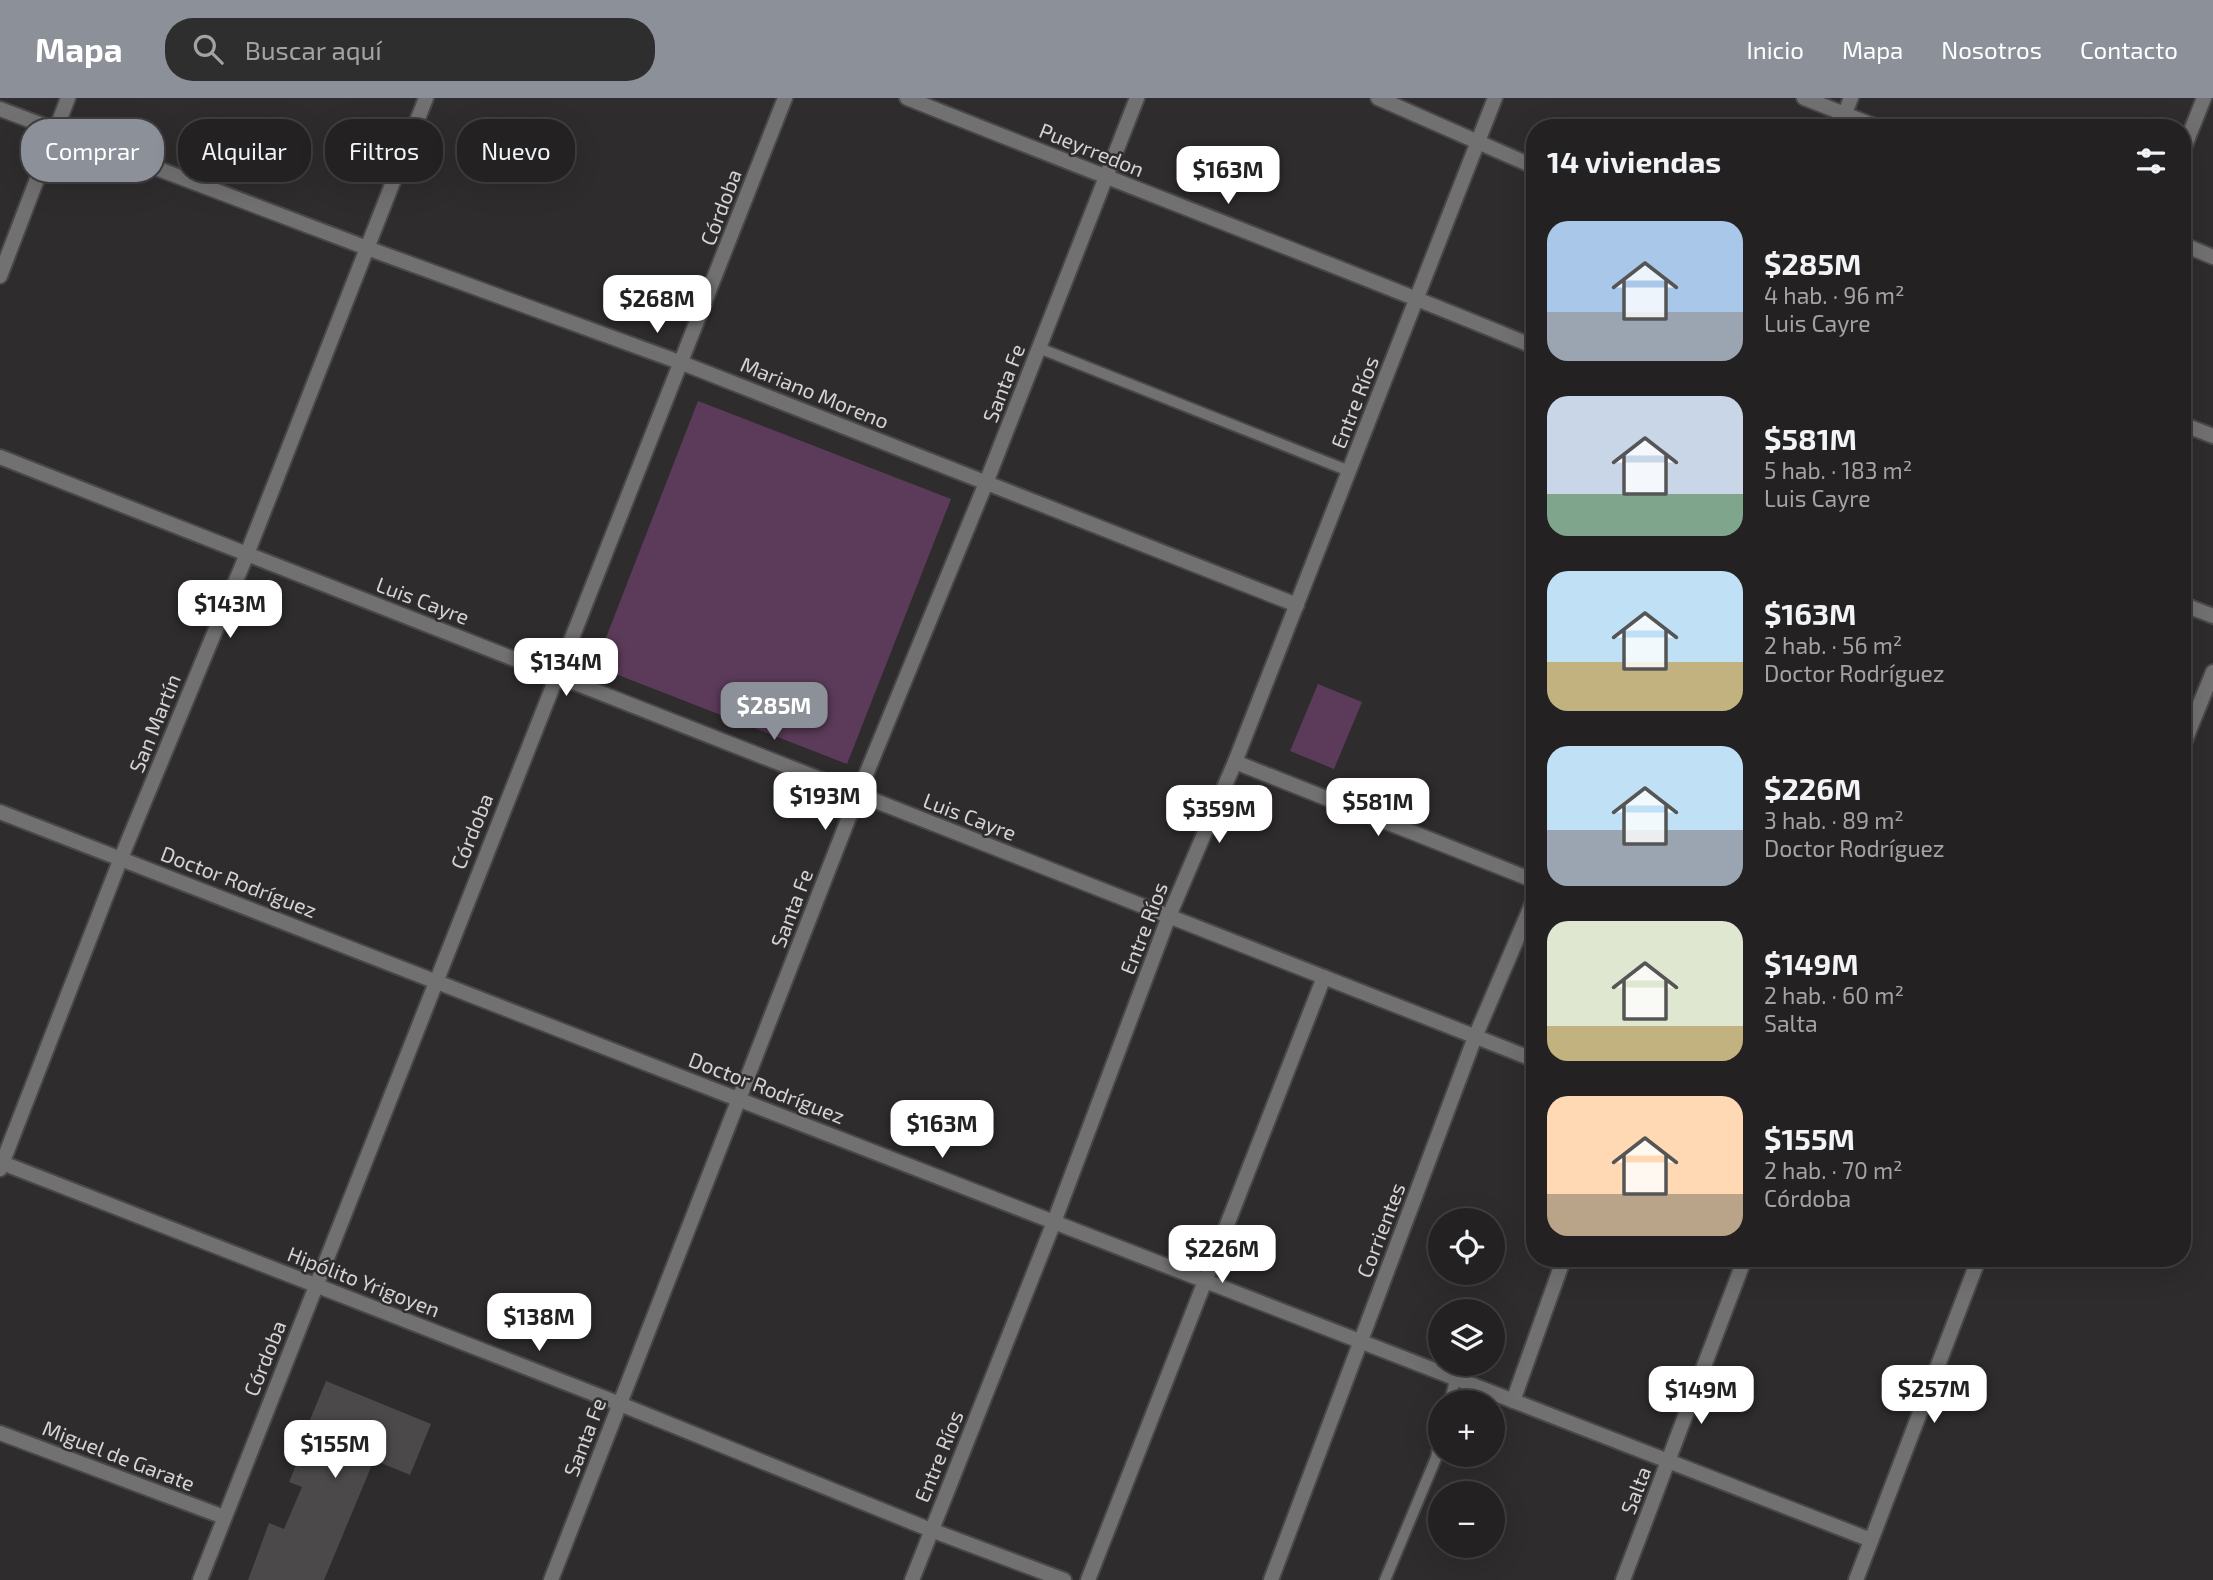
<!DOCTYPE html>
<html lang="es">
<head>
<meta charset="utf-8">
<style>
	body { margin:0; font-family:"Exo 2",sans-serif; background:#2f2e2f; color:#f1f3f6; height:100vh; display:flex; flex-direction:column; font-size:26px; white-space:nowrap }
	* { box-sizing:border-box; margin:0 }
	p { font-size:23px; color:#a3a3a5 }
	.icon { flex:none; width:38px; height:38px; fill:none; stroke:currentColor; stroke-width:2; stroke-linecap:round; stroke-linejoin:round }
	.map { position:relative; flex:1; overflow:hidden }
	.details { position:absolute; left:1526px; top:21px; width:665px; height:1148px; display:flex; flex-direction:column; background:#232122; border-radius:28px; box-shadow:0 7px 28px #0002,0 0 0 2px #403e40 }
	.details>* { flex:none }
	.banner { position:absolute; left:21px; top:21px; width:665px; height:63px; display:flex; gap:14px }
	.controls { position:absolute; left:1428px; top:1110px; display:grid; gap:14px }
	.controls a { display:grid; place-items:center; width:77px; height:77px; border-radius:50%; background:#232122; box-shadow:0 7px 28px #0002,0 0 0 2px #403e40; font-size:35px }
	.price { position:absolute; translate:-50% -60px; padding:0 16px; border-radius:14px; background:#fff; color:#222; font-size:23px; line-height:46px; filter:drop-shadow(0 2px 4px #0008) }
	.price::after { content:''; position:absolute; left:50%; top:42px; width:21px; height:16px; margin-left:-10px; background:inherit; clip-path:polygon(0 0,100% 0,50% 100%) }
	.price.on { background:#8c9099; color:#fff }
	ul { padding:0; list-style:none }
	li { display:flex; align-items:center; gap:21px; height:175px; padding:0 21px }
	li span { display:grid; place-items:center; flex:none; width:196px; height:140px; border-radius:21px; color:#555 }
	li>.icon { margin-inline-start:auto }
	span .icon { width:84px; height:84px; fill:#fffc; stroke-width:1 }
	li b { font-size:30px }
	h2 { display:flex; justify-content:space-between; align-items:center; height:84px; padding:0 21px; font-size:30px }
	.tag { padding:0 24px; border-radius:28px; background:#232122; box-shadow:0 7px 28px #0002,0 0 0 2px #403e40; font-size:24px; line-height:63px }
	.tag.on { background:#8c9099; color:#fff }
	header { display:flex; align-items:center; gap:42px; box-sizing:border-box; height:98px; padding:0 35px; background:#8c9099; color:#fff }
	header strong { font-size:33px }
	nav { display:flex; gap:38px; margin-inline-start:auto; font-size:24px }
	.search { width:490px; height:63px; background:#2f2e2f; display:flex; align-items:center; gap:18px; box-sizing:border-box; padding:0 24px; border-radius:28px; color:#a3a3a5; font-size:26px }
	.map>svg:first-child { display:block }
	.pitch { fill:#5c3b5a }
	.building { fill:#4c494b }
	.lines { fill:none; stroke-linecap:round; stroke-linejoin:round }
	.service-casing { stroke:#4a4749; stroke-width:14 }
	.minor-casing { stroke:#4a4749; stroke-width:18 }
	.tertiary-casing { stroke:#4a4749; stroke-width:18 }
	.service { stroke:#727172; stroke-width:10 }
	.minor { stroke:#727172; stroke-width:14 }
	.tertiary { stroke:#727172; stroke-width:14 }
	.labels { text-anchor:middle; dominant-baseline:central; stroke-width:5; stroke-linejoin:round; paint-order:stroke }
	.street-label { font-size:21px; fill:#d5d4d5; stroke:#2f2c2e }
</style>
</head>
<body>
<header>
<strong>Mapa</strong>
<div class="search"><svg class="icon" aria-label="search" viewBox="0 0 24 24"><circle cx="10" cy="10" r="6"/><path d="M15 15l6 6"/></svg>Buscar aquí</div>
<nav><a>Inicio</a><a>Mapa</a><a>Nosotros</a><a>Contacto</a></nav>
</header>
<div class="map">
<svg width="2213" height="1482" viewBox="0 0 2213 1482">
	<rect width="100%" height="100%" fill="#2f2c2e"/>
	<g class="pitch">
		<path d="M 698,303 L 951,401 L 847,666 L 595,568 Z"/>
		<path d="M 1318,586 L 1362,604 L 1334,671 L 1290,653 Z"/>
	</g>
	<path class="building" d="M 326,1283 L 431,1326 L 410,1377 L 374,1362 L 324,1482 L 248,1482 L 269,1425 L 284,1431 L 302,1389 L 289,1384 L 311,1331 L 307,1329 Z"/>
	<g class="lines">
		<g class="service-casing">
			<g id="service">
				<path d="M 1039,250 L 1349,373"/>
				<path d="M 1450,1304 L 1455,1281"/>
				<path d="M 1385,1482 L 1436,1360 L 1440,1341"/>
			</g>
		</g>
		<g class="minor-casing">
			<g id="minor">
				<path d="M 907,0 C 1116,84 1327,163 1535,249"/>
				<path d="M 1378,0 L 1535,69"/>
				<path d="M 1804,0 L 1880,30"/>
				<path d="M 0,11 L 367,150 L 682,265 L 1297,507"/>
				<path d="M 1839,30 L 1851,0"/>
				<path d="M 2182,55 L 2204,0"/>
				<path d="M 2182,146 L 2213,159"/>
				<path d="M 0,178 L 68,0"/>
				<path d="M 2182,326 L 2213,338"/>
				<path d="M 0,359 L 1535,962"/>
				<path d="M 2182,506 L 2213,518"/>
				<path d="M 2182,650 L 2213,574"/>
				<path d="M 1235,664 L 1535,783"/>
				<path d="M 0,714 L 1871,1442"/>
				<path d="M 0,1064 L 620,1306 L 931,1432 L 1064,1482"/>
				<path d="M 1513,1303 L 1564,1160"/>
				<path d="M 0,1335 L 224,1419"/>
				<path d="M 200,1482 C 391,987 593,495 785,0"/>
				<path d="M 551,1482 L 858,696 L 986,385 L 1137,0"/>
				<path d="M 912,1482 L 1054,1124 L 1169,818 L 1235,664 L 1495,0"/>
				<path d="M 1088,1482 L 1324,879"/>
				<path d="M 1271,1482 L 1475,939 L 1535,799"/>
				<path d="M 1623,1482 L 1745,1160"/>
				<path d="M 1856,1482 L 1979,1160"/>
			</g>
		</g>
		<g class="tertiary-casing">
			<path id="tertiary" d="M 0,1071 L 121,760 L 247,456 L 426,0"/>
		</g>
		<use href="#service" class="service"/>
		<use href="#minor" class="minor"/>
		<use href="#tertiary" class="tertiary"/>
	</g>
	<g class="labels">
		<g class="street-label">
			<text transform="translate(1092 51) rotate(22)">Pueyrredon</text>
			<text transform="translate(720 109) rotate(-69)">Córdoba</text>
			<text transform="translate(1003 285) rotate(-69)">Santa Fe</text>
			<text transform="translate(815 294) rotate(22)">Mariano Moreno</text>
			<text transform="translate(1354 304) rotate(-69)">Entre Ríos</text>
			<text transform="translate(423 502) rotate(21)">Luis Cayre</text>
			<text transform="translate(154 625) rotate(-68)">San Martín</text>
			<text transform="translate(970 718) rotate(21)">Luis Cayre</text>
			<text transform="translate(471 733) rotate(-68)">Córdoba</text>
			<text transform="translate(239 783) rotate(21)">Doctor Rodríguez</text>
			<text transform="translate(791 810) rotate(-69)">Santa Fe</text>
			<text transform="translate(1143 830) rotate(-69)">Entre Ríos</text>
			<text transform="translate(767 989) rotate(21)">Doctor Rodríguez</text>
			<text transform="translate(1380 1132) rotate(-69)">Corrientes</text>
			<text transform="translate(364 1183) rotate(21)">Hipólito Yrigoyen</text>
			<text transform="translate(264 1260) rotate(-68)">Córdoba</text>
			<text transform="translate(584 1339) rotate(-69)">Santa Fe</text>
			<text transform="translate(119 1357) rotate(21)">Miguel de Garate</text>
			<text transform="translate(938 1358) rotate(-68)">Entre Ríos</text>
			<text transform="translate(1635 1392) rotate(-69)">Salta</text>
		</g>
	</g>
</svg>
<div class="controls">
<a><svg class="icon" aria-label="locate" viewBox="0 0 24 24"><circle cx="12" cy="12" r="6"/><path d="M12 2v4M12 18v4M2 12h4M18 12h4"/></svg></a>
<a><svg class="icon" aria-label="layers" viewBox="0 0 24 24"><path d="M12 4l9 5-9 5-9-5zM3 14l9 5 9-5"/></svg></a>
<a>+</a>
<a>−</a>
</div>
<b class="price" style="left:1228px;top:108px">$163M</b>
<b class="price" style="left:657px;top:237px">$268M</b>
<b class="price" style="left:230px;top:542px">$143M</b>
<b class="price" style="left:566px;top:600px">$134M</b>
<b class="price on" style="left:774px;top:644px">$285M</b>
<b class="price" style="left:825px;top:734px">$193M</b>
<b class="price" style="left:1378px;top:740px">$581M</b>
<b class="price" style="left:1219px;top:747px">$359M</b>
<b class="price" style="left:942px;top:1062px">$163M</b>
<b class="price" style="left:1222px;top:1187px">$226M</b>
<b class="price" style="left:539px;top:1255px">$138M</b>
<b class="price" style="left:1934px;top:1327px">$257M</b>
<b class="price" style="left:1701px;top:1328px">$149M</b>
<b class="price" style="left:335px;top:1382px">$155M</b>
<div class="banner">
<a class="tag on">Comprar</a>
<a class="tag">Alquilar</a>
<a class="tag">Filtros</a>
<a class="tag">Nuevo</a>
</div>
<section class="details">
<h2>14 viviendas<svg class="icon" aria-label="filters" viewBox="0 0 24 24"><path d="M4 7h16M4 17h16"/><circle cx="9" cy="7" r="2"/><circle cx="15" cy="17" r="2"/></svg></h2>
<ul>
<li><span style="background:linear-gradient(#a9c7e8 65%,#9aa5b1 0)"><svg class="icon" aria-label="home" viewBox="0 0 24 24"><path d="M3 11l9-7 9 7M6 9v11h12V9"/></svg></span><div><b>$285M</b><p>4 hab. · 96 m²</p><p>Luis Cayre</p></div></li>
<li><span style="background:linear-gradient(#c9d6e8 70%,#7fa58c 0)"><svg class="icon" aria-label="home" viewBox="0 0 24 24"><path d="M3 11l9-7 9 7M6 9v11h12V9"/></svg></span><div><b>$581M</b><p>5 hab. · 183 m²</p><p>Luis Cayre</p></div></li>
<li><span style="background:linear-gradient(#bfe0f5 65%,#c2b280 0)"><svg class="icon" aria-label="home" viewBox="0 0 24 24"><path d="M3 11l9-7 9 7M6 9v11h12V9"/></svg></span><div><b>$163M</b><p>2 hab. · 56 m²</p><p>Doctor Rodríguez</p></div></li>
<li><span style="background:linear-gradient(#bfe0f5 60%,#9aa5b1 0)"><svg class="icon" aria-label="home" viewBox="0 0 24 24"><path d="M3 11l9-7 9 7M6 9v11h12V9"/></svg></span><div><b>$226M</b><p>3 hab. · 89 m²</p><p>Doctor Rodríguez</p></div></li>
<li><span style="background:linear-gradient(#dfe7d0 75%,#c2b280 0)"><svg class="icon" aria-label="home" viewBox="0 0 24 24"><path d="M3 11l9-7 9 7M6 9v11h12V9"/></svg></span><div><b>$149M</b><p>2 hab. · 60 m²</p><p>Salta</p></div></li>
<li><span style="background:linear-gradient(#ffd9b3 70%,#b9a48a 0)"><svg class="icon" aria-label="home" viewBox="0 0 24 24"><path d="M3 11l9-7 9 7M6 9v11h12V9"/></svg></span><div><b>$155M</b><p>2 hab. · 70 m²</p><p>Córdoba</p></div></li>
</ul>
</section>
</div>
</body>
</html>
